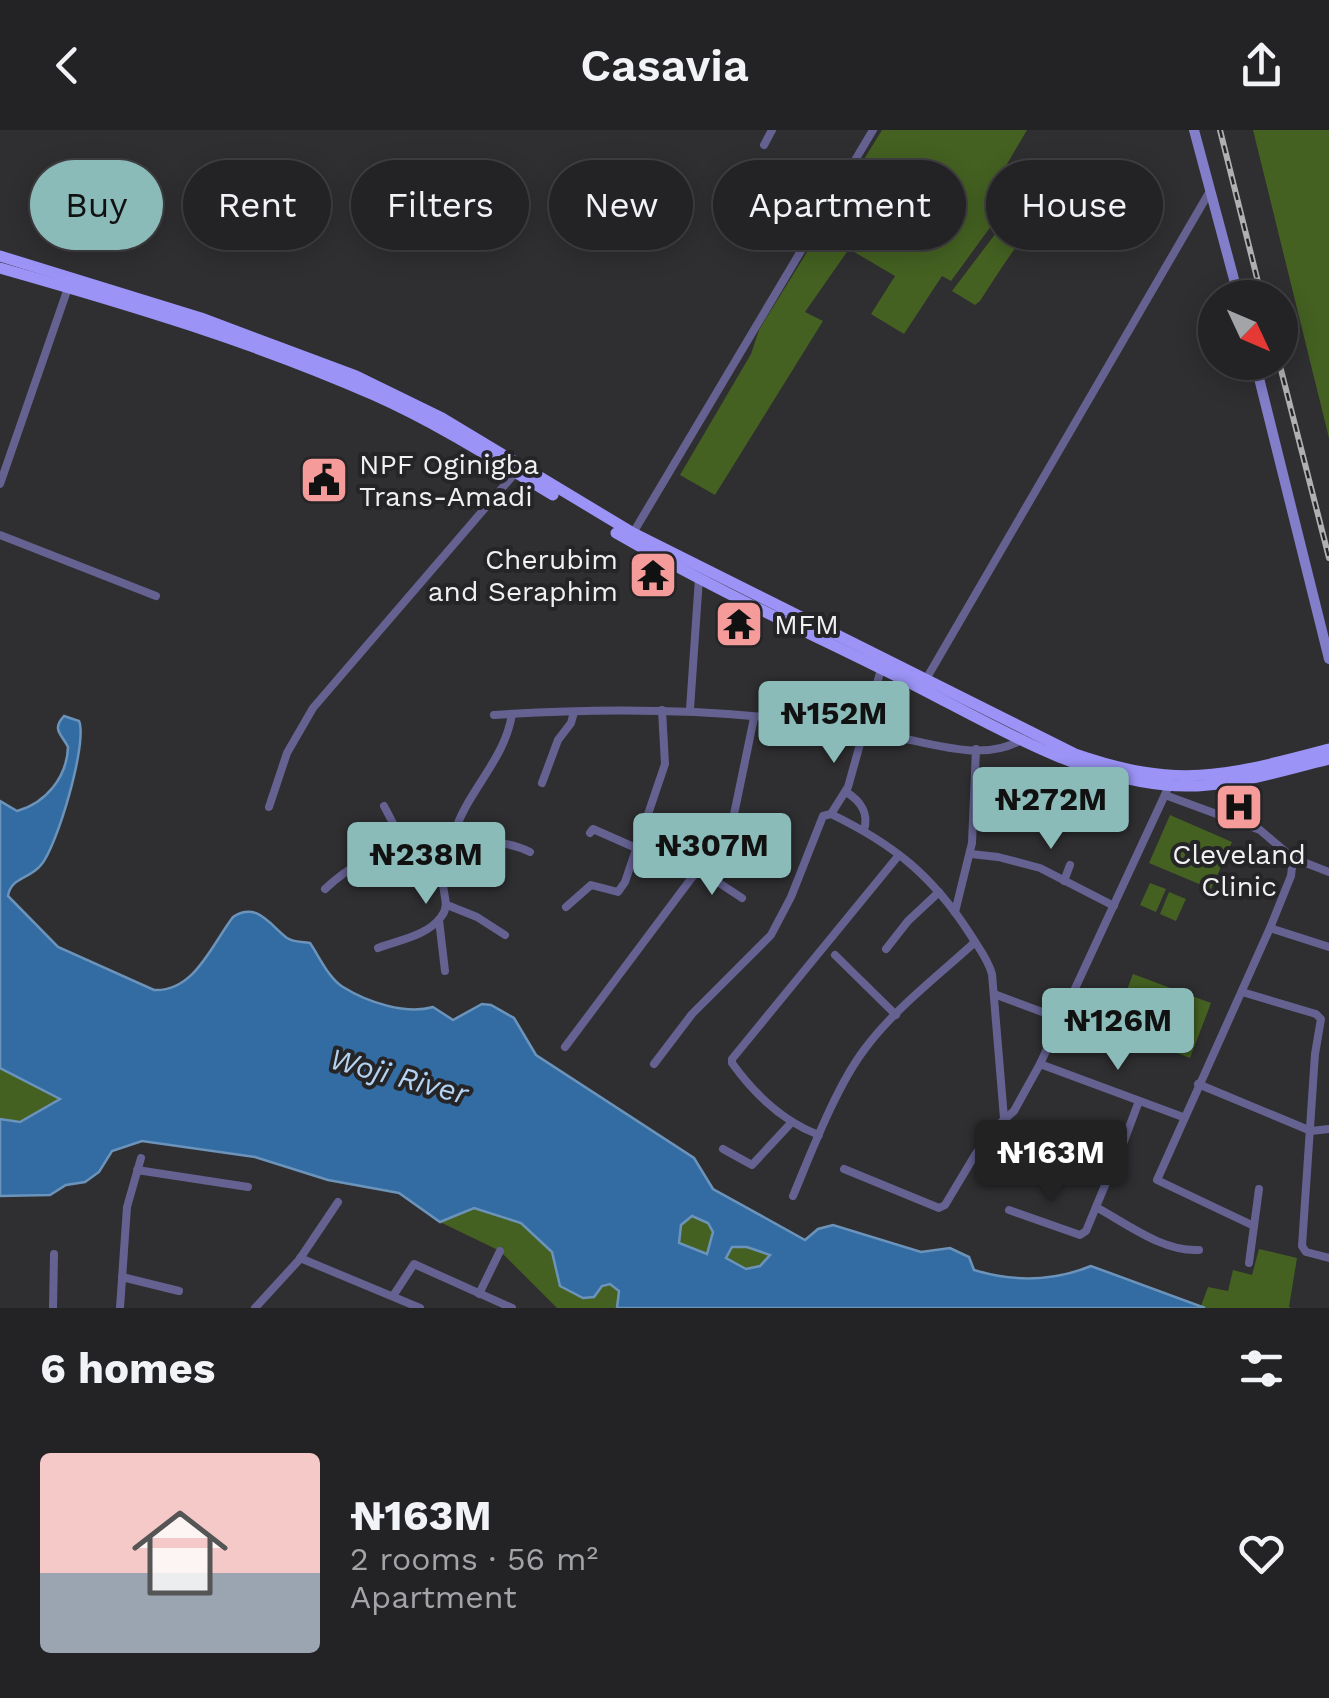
<!DOCTYPE html>
<html lang="en">
<head>
<meta charset="utf-8">
<style>
	body { margin:0; font-family:"Work Sans",sans-serif; background:#2f2f32; color:#f1f3f6; height:100vh; display:flex; flex-direction:column; font-size:38px; white-space:nowrap }
	* { box-sizing:border-box; margin:0 }
	p { font-size:32px; color:#a3a4a7 }
	.icon { flex:none; width:55px; height:55px; fill:none; stroke:currentColor; stroke-width:2; stroke-linecap:round; stroke-linejoin:round }
	.map { position:relative; height:1178px; overflow:hidden }
	.panel { display:flex; flex-direction:column; background:#232225; flex:1 }
	.panel>* { flex:none }
	.top-card { position:absolute; left:30px; top:30px; width:1270px; height:90px; display:flex; gap:20px }
	.needle { width:65px; rotate:134deg }
	.controls { position:absolute; left:1198px; top:150px; display:grid; gap:20px }
	.controls a { display:grid; place-items:center; width:100px; height:100px; border-radius:50%; background:#232225; box-shadow:0 5px 25px #0003,0 0 0 2px #403f42; font-size:50px }
	.price { position:absolute; translate:-50% -85px; padding:0 22px; border-radius:10px; background:#8bbbb9; color:#111; font-size:32px; line-height:65px; filter:drop-shadow(0 2px 5px #0008) }
	.price::after { content:''; position:absolute; left:50%; top:60px; width:30px; height:22px; margin-left:-15px; background:inherit; clip-path:polygon(0 0,100% 0,50% 100%) }
	.price.selected { background:#222; color:#fff }
	ul { padding:0; list-style:none }
	li { display:flex; align-items:center; gap:30px; height:250px; padding:0 40px }
	li span { display:grid; place-items:center; flex:none; width:280px; height:200px; border-radius:10px; color:#555 }
	li>.icon { margin-inline-start:auto }
	span .icon { width:120px; height:120px; fill:#fffc; stroke-width:1 }
	li b { font-size:42px }
	h2 { display:flex; justify-content:space-between; align-items:center; height:120px; padding:0 40px; font-size:42px }
	.tag { padding:0 35px; border-radius:45px; background:#232225; box-shadow:0 5px 25px #0003,0 0 0 2px #403f42; font-size:35px; line-height:90px }
	.tag.selected { background:#8bbbb9; color:#111 }
	header { display:flex; justify-content:space-between; align-items:center; height:130px; padding:0 40px; background:#232225; font-size:45px; font-weight:600 }
	.map>svg:first-child { display:block }
	.green { fill:#446121 }
	.water { fill:#336ca3; stroke:#6c93ba; stroke-width:2.5; fill-rule:evenodd }
	.lines { fill:none; stroke-linecap:round; stroke-linejoin:round }
	.street { stroke:#656292; stroke-width:8 }
	.secondary { stroke:#837eca; stroke-width:10 }
	.primary { stroke:#9b93f5; stroke-width:11 }
	.rail-casing { stroke:#b0afb2; stroke-width:6 }
	.rail { stroke:#252427; stroke-width:2.5; stroke-dasharray:8; stroke-linecap:butt }
	.labels { text-anchor:middle; dominant-baseline:central; stroke-width:8; stroke-linejoin:round; paint-order:stroke }
	.poi-label { font-size:28px; fill:#f0eff1; stroke:#252427; text-anchor:start }
	.water-label { font-size:30px; font-style:italic; fill:#b4d2f1; stroke:#252427 }
</style>
</head>
<body>
<header><svg class="icon" aria-label="back" viewBox="0 0 24 24"><path d="M15 5l-7 7 7 7"/></svg>Casavia<svg class="icon" aria-label="share" viewBox="0 0 24 24"><path d="M12 15V3M7 8l5-5 5 5M5 13v7h14v-7"/></svg></header>
<div class="map">
<svg width="1329" height="1178" viewBox="0 0 1329 1178">
	<rect width="100%" height="100%" fill="#2f2e31"/>
	<g class="green">
		<path d="M 882,0 L 1027,0 L 1007,34 L 1027,47 L 951,151 L 942,146 L 904,204 L 871,184 L 895,146 L 849,119 L 805,182 L 823,191 L 715,365 L 680,345 L 751,224 L 759,200 Z"/>
		<path d="M 1253,0 L 1329,0 L 1329,308 Z"/>
		<path d="M 1043,41 L 1060,54 L 1062,60 C 1054,76 1042,83 1031,97 C 1012,121 996,146 980,171 L 975,175 L 952,161 Z"/>
		<path d="M 1170,685 L 1232,712 L 1211,759 L 1149,733 Z"/>
		<path d="M 1150,753 L 1166,759 L 1156,782 L 1140,775 Z"/>
		<path d="M 1169,762 L 1186,769 L 1176,791 L 1160,784 Z"/>
		<path d="M 1133,844 L 1211,873 L 1190,928 L 1112,899 Z"/>
		<path d="M 0,938 L 60,969 C 44,983 21,997 0,989 Z"/>
		<path d="M 694,1028 L 713,1059 L 805,1110 L 771,1125 L 760,1136 L 746,1139 C 724,1127 698,1126 679,1113 L 678,1104 Z"/>
		<path d="M 474,1078 L 521,1093 L 552,1122 L 561,1156 L 594,1167 L 602,1156 L 610,1154 L 619,1161 L 617,1178 L 557,1178 L 500,1121 L 440,1092 Z"/>
		<path d="M 1259,1119 L 1297,1128 L 1289,1177 L 1292,1178 L 1171,1178 L 1046,1169 L 974,1140 C 1014,1152 1052,1152 1091,1136 L 1201,1176 L 1208,1157 L 1228,1161 L 1233,1140 L 1252,1145 Z"/>
	</g>
	<path class="water" d="M 64,586 L 79,591 C 88,612 57,717 41,735 C 30,749 11,747 8,766 L 58,817 L 154,860 C 194,862 211,816 233,787 C 257,771 270,795 287,808 C 295,813 302,811 310,813 C 319,826 329,849 343,857 C 367,872 406,885 433,877 L 453,890 L 482,874 L 491,875 L 514,888 L 536,925 L 694,1028 L 713,1059 L 805,1110 L 818,1099 L 833,1095 L 921,1122 L 950,1118 L 969,1127 L 974,1140 C 1014,1152 1052,1152 1091,1136 L 1205,1178 L 617,1178 L 619,1161 L 610,1154 L 602,1156 L 594,1167 L 583,1168 L 560,1156 L 552,1122 L 521,1093 L 474,1078 L 440,1092 L 399,1063 L 328,1050 L 255,1027 L 142,1011 L 112,1021 L 99,1042 L 85,1052 L 66,1055 L 50,1065 L 0,1066 L 0,989 L 20,992 L 60,969 L 0,938 L 0,671 L 17,681 C 46,673 67,647 68,617 C 62,604 51,600 64,586 ZM 692,1086 L 708,1093 L 713,1102 L 707,1124 L 679,1113 L 681,1095 ZM 732,1117 L 747,1117 L 770,1125 L 760,1136 L 746,1139 L 726,1128 Z"/>
	<g class="lines">
		<g class="street">
			<path d="M 764,15 L 772,0"/>
			<path d="M 0,354 L 68,158"/>
			<path d="M 633,403 L 873,0"/>
			<path d="M 0,405 L 156,466"/>
			<path d="M 925,551 L 1210,61"/>
			<path d="M 690,579 L 699,448"/>
			<path d="M 494,585 C 628,576 765,579 897,607 C 936,615 987,632 1023,609"/>
			<path d="M 542,653 L 558,610 L 571,593 L 574,582"/>
			<path d="M 846,662 C 861,671 869,684 864,700"/>
			<path d="M 1165,665 L 1260,700 L 1293,728 L 1329,742"/>
			<path d="M 384,676 L 395,697 L 400,718"/>
			<path d="M 269,677 L 287,623 L 313,578 L 516,342"/>
			<path d="M 831,684 C 893,714 932,745 970,804 C 978,817 988,829 992,844 L 1004,988 L 1012,1005 L 1108,1048 L 1086,1101 L 1080,1105 L 1009,1080"/>
			<path d="M 732,694 L 783,713"/>
			<path d="M 590,703 L 593,699 L 636,718"/>
			<path d="M 452,710 C 479,711 506,710 530,722"/>
			<path d="M 971,724 L 998,727 L 1040,738 L 1114,776"/>
			<path d="M 698,739 L 742,768"/>
			<path d="M 1064,751 L 1070,735"/>
			<path d="M 325,759 C 345,740 381,717 409,716 C 422,716 436,720 448,723"/>
			<path d="M 447,775 L 477,787 L 505,805"/>
			<path d="M 566,777 L 591,755 L 618,762 L 625,752 L 665,634 L 662,580"/>
			<path d="M 955,782 L 972,713 L 976,619"/>
			<path d="M 439,790 L 445,841"/>
			<path d="M 1270,798 L 1329,817"/>
			<path d="M 378,818 C 399,810 427,806 441,787 C 451,775 442,764 443,750 C 444,734 450,718 454,704 C 467,661 505,630 512,584"/>
			<path d="M 886,819 L 908,791 L 939,762"/>
			<path d="M 835,825 L 896,885"/>
			<path d="M 1242,862 L 1316,884 L 1321,889 L 1315,924 L 1302,1116 L 1306,1122 L 1329,1128"/>
			<path d="M 994,864 L 1061,889"/>
			<path d="M 565,917 L 732,694 L 754,588"/>
			<path d="M 654,934 L 692,884 L 771,805 L 791,767 L 823,686 L 831,684 L 848,657 L 881,539"/>
			<path d="M 1040,934 L 1183,987"/>
			<path d="M 1198,954 L 1311,1001 L 1329,999"/>
			<path d="M 819,1005 C 782,991 755,965 732,933 L 732,929 L 899,725"/>
			<path d="M 723,1019 L 752,1035 L 791,993"/>
			<path d="M 1118,1027 L 1139,971"/>
			<path d="M 844,1039 L 939,1078 L 945,1075 L 975,1025 L 996,997 L 1014,981 L 1040,934 L 1169,656"/>
			<path d="M 137,1040 L 248,1057"/>
			<path d="M 793,1066 C 811,1023 836,957 864,920 C 894,879 938,846 975,812"/>
			<path d="M 1096,1077 C 1127,1094 1163,1122 1199,1120"/>
			<path d="M 1254,1096 L 1157,1050 L 1270,798 L 1291,746 L 1293,728"/>
			<path d="M 300,1128 L 420,1178"/>
			<path d="M 1249,1133 L 1259,1059"/>
			<path d="M 122,1147 L 179,1161"/>
			<path d="M 479,1164 L 500,1121"/>
			<path d="M 393,1166 L 414,1134 L 512,1178"/>
			<path d="M 53,1178 L 54,1124"/>
			<path d="M 120,1178 L 127,1077 L 141,1028"/>
			<path d="M 255,1178 L 299,1130 L 338,1072"/>
		</g>
		<g class="secondary">
			<path d="M 1194,0 L 1239,168"/>
			<path d="M 1255,232 L 1329,529"/>
		</g>
		<g class="primary">
			<path d="M 0,126 L 201,188 L 356,246 L 442,288 L 633,403 L 1075,624 C 1179,660 1226,646 1329,619"/>
			<path d="M 0,138 C 127,174 254,212 374,265 C 437,293 495,330 553,365"/>
			<path d="M 616,403 C 708,456 805,501 900,548 C 983,589 1071,646 1165,655 C 1221,661 1275,642 1329,629"/>
		</g>
		<g class="rail-casing">
			<g id="rail">
				<path d="M 1220,0 L 1262,168"/>
				<path d="M 1279,232 L 1329,428"/>
			</g>
		</g>
		<use href="#rail" class="rail"/>
	</g>
	<defs>
		<g id="civic-square" transform="scale(2.5)"><rect x="-9" y="-9" width="18" height="18" rx="4" fill="#f59b9a" stroke="#252427"/><path d="M-.6-6.5H3V-4.5H.6V-3L4-1V1h2V6H-6V1h2V-1L-.6-3ZM-1.2 2.5V6h2.4V2.5Z" fill="#111"/></g>
		<g id="temple-square" transform="scale(2.5)"><rect x="-9" y="-9" width="18" height="18" rx="4" fill="#f59b9a" stroke="#252427"/><path d="M0-6L5-2H3V0L6.5 2.5H4V6H1.5V3h-3V6H-4V2.5H-6.5L-3 0V-2H-5Z" fill="#111"/></g>
		<g id="hospital-square" transform="scale(2.5)"><rect x="-9" y="-9" width="18" height="18" rx="4" fill="#f59b9a" stroke="#252427"/><path d="M-5-5h3v3.5h4V-5h3V5h-3V1.5h-4V5h-3Z" fill="#111"/></g>
	</defs>
	<g fill-rule="evenodd">
		<use href="#civic-square" x="324" y="350"/>
		<use href="#temple-square" x="653" y="445"/>
		<use href="#temple-square" x="739" y="494"/>
		<use href="#hospital-square" x="1239" y="677"/>
	</g>
	<g class="labels">
		<g class="poi-label">
			<text x="359" y="334">NPF Oginigba<tspan x="359" dy="32">Trans-Amadi</tspan></text>
			<text x="618" y="429" text-anchor="end">Cherubim<tspan x="618" dy="32">and Seraphim</tspan></text>
			<text x="774" y="494">MFM</text>
			<text x="1239" y="724" text-anchor="middle">Cleveland<tspan x="1239" dy="32">Clinic</tspan></text>
		</g>
		<g class="water-label">
			<text transform="translate(399 946) rotate(15)">Woji River</text>
		</g>
	</g>
</svg>
<div class="controls">
<a><svg class="needle" viewBox="-14 -14 28 28"><path d="M0-13l5 13h-10z" fill="#e53935"/><path d="M0 13l5-13h-10z" fill="#a3a4a7"/></svg></a>
</div>
<b class="price" style="left:834px;top:636px">₦152M</b>
<b class="price" style="left:1051px;top:722px">₦272M</b>
<b class="price" style="left:712px;top:768px">₦307M</b>
<b class="price" style="left:426px;top:777px">₦238M</b>
<b class="price" style="left:1118px;top:943px">₦126M</b>
<b class="price selected" style="left:1051px;top:1075px">₦163M</b>
<div class="top-card">
<a class="tag selected">Buy</a>
<a class="tag">Rent</a>
<a class="tag">Filters</a>
<a class="tag">New</a>
<a class="tag">Apartment</a>
<a class="tag">House</a>
</div>
</div>
<section class="panel">
<h2>6 homes<svg class="icon" aria-label="filters" viewBox="0 0 24 24"><path d="M4 7h16M4 17h16"/><circle cx="9" cy="7" r="2"/><circle cx="15" cy="17" r="2"/></svg></h2>
<ul>
<li><span style="background:linear-gradient(#f6c9c9 60%,#9aa5b1 0)"><svg class="icon" aria-label="home" viewBox="0 0 24 24"><path d="M3 11l9-7 9 7M6 9v11h12V9"/></svg></span><div><b>₦163M</b><p>2 rooms · 56 m²</p><p>Apartment</p></div><svg class="icon" aria-label="heart" viewBox="0 0 24 24"><path d="M12 20l-8-8c-3-5 5-10 8-4 3-6 11-1 8 4z"/></svg></li>
</ul>
</section>
</body>
</html>
